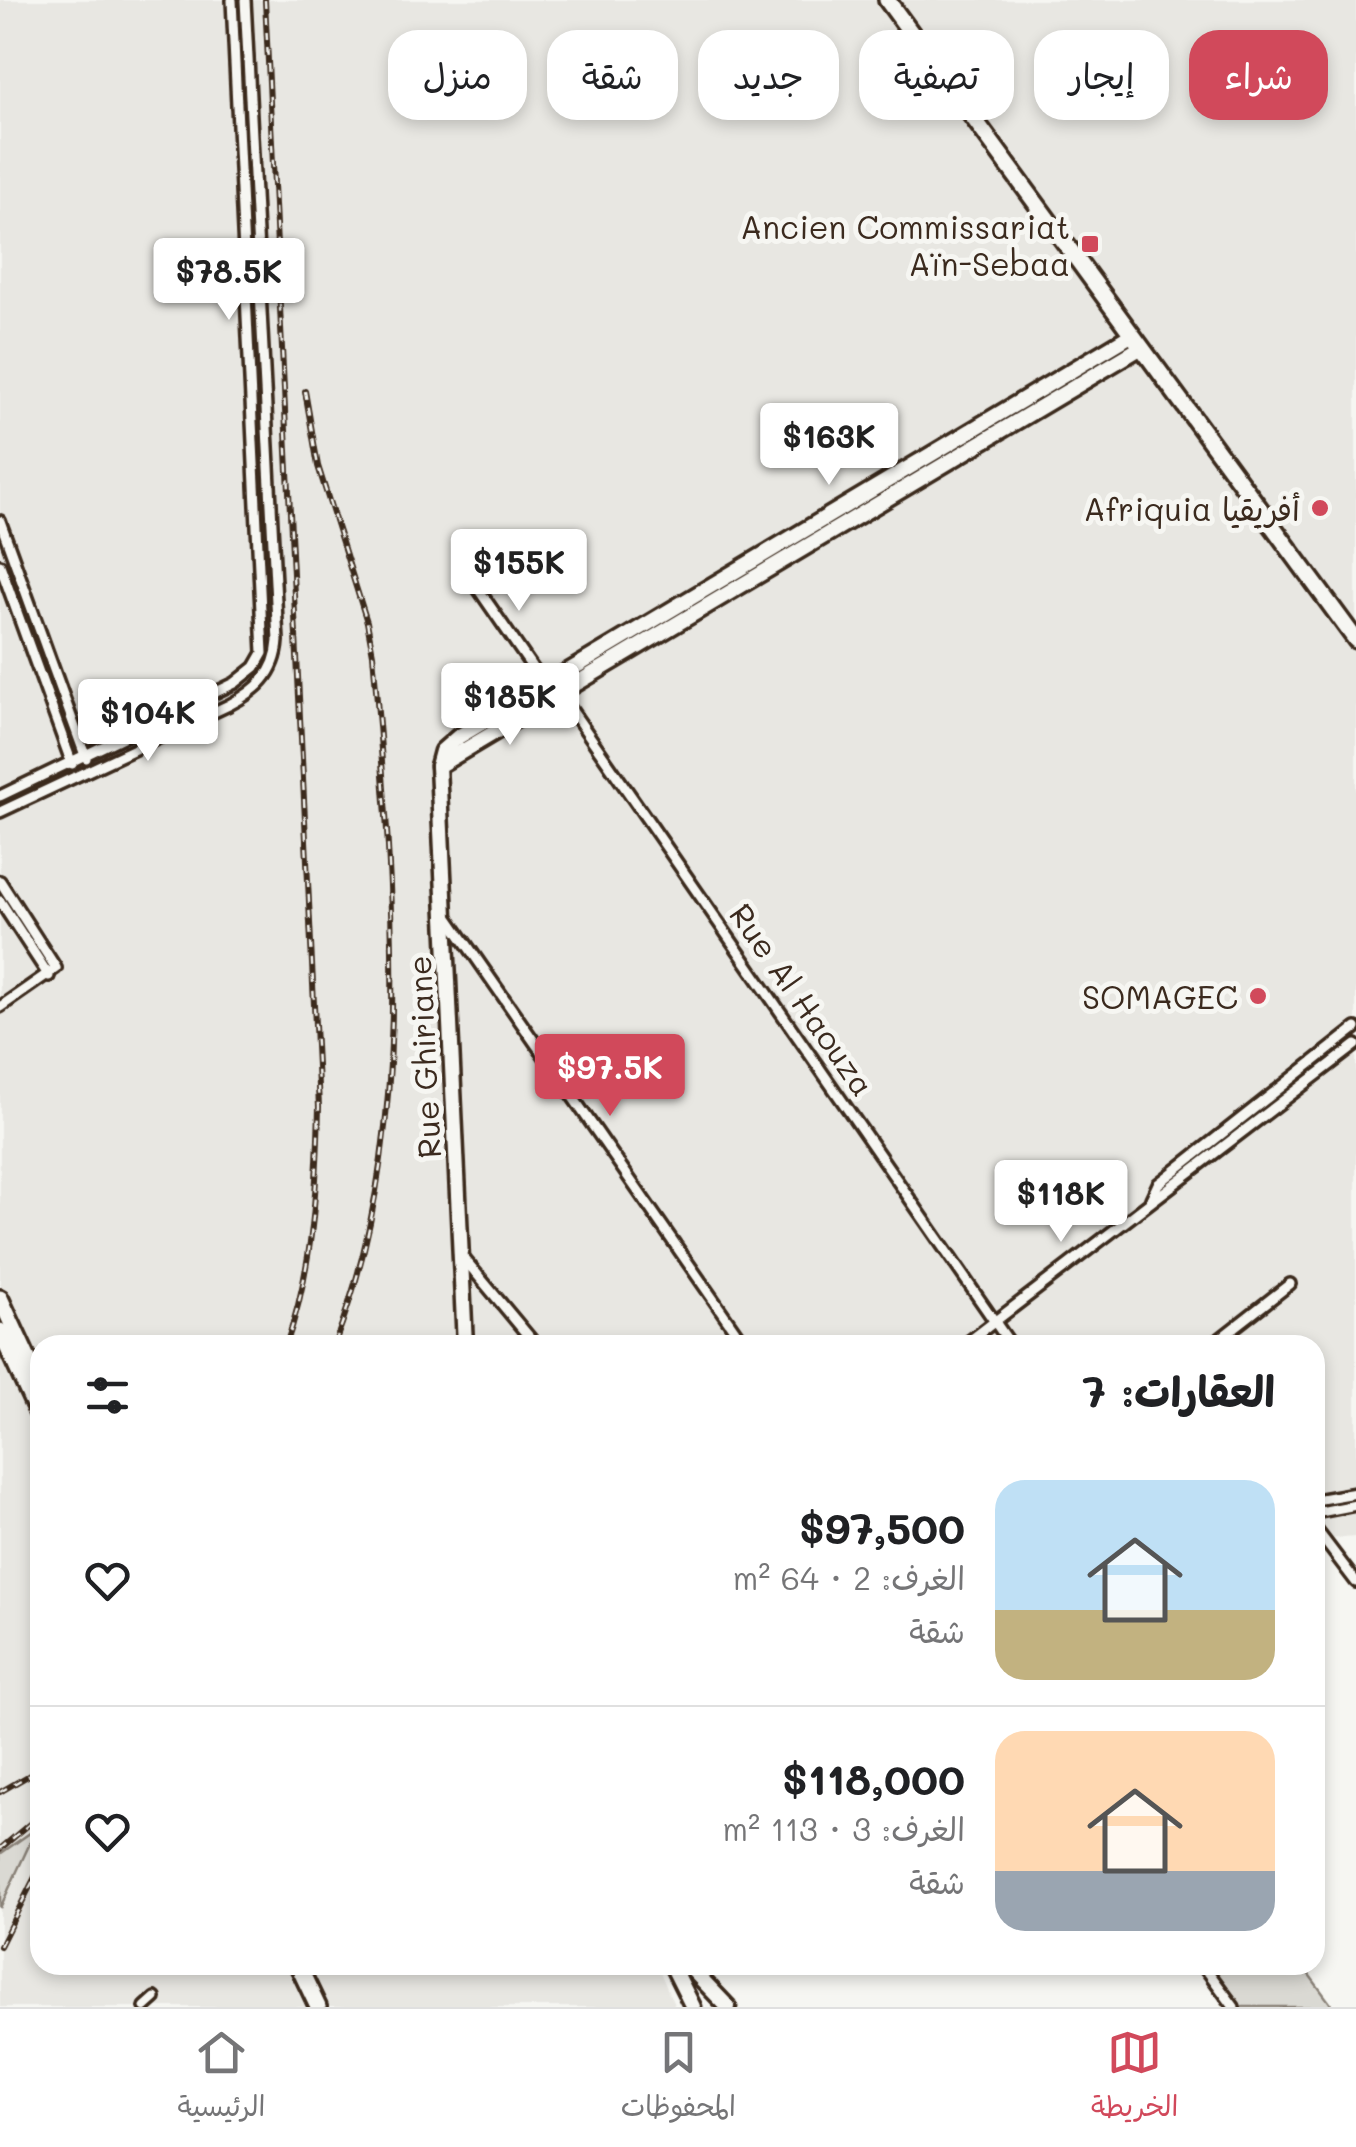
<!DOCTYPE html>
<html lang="ar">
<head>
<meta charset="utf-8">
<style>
	body { margin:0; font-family:Mali,"Playpen Sans Arabic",sans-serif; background:#f6f6f6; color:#202124; direction:rtl; height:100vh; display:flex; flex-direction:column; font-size:38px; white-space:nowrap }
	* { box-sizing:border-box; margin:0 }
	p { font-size:32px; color:#757577 }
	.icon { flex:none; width:55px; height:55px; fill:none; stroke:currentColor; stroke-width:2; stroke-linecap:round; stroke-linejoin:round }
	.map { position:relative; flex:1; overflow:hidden; direction:ltr }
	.panel { position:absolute; left:30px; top:1335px; width:1295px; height:640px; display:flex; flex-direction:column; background:#fff; border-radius:30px; box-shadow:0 5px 15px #0003; direction:rtl }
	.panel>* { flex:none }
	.hud { position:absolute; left:30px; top:30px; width:1298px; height:90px; direction:rtl; display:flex; gap:20px }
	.price { position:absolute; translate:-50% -85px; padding:0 22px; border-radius:10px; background:#fff; color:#222; font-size:32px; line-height:65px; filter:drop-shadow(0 2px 5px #0008) }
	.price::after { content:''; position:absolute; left:50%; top:60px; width:30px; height:22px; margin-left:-15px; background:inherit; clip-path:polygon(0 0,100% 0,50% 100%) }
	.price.selected { background:#d1495b; color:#fff }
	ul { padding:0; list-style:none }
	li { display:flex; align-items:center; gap:30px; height:250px; padding:0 50px }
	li+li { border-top:2px solid #e0e0e0 }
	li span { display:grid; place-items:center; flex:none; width:280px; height:200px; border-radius:30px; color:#555 }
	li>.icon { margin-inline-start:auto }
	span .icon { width:120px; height:120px; fill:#fffc; stroke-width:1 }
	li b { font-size:42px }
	h2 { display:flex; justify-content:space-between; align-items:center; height:120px; padding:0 50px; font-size:42px }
	.tag { padding:0 35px; border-radius:30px; background:#fff; box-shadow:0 5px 15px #0003; font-size:35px; line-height:90px }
	.tag.selected { background:#d1495b; color:#fff }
	.tabs { display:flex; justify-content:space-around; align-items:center; height:140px; border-top:2px solid #e0e0e0; background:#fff; font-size:28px; color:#757577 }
	.tabs a { display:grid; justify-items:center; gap:5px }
	.tabs .selected { color:#d1495b }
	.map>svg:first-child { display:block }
	.built { fill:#e8e7e2 }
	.green { fill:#dad9d3; stroke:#8a8278; stroke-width:2.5 }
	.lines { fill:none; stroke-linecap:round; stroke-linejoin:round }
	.street-casing { stroke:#3b2a1e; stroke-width:16 }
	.secondary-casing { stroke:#3b2a1e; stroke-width:21 }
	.primary-casing { stroke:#3b2a1e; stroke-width:22 }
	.street { stroke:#f6f6f2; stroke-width:9 }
	.secondary { stroke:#f6f6f2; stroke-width:14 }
	.primary { stroke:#f6f6f2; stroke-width:15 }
	.rail-casing { stroke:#3b2a1e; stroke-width:6 }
	.rail { stroke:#f6f6f2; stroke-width:2.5; stroke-dasharray:8; stroke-linecap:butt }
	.poi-dot { fill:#d1495b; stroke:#f6f6f2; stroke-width:4 }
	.labels { text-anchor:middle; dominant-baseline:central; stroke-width:10; stroke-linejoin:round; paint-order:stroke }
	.poi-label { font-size:32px; fill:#3b2a1e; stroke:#f6f6f2; text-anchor:end }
	.street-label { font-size:32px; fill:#3b2a1e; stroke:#f6f6f2 }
</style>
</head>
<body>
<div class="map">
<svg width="1356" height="2007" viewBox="0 0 1356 2007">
	<rect width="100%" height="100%" fill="#f6f6f2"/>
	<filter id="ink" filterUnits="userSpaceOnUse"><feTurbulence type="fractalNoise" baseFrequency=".01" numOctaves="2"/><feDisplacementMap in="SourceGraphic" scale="20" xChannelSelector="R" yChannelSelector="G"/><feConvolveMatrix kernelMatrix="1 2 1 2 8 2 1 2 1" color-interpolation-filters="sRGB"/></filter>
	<g filter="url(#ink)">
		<path class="built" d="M 0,0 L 1356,0 L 1356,1537 L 1315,1540 L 1315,1345 L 40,1345 L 40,1965 L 657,1965 L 675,2007 L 0,2007 Z"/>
		<g class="green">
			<path d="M 37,1828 L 0,1908 L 0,1854 Z"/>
			<path d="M 1201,1965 L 1302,1965 L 1333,2007 L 1233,2007 Z"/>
		</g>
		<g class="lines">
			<g class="street-casing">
				<g id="street">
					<path d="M 0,521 L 86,758"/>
					<path d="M 461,564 L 545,686"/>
					<path d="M 0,565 L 72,764"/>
					<path d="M 552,682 L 1011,1345"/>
					<path d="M 0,796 L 235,683 L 255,667 L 263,653 L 232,0"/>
					<path d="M 0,812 L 229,705 C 256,691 276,674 278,641 L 245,0"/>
					<path d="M 0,881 L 56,968 L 0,1007"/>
					<path d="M 0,901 L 49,976"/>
					<path d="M 447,916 L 745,1345"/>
					<path d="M 1151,1199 L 1158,1184 L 1356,1028"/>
					<path d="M 461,1255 L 536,1345"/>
					<path d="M 964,1345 L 1356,1045"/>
					<path d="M 1212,1345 L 1290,1284"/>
					<path d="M 1315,1500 L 1356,1493"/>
					<path d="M 1315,1513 L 1356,1505"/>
					<path d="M 1315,1528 L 1356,1582"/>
					<path d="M 1203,1965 L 1234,2007"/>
					<path d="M 145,2007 L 155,1998"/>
				</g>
			</g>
			<g class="secondary-casing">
				<g id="secondary">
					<path d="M 438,766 L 1140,348"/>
					<path d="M 465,1345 L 438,766 L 442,751 L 458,737 L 1131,335"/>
					<path d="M 672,1965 L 693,2007"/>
					<path d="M 688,1965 L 728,2007"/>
				</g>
			</g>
			<g class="primary-casing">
				<g id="primary">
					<path d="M 887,0 L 1356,640"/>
					<path d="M 0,1298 L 40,1385"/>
					<path d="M 0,1331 L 40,1418"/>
					<path d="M 298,1965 L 318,2007"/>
				</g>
			</g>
			<use href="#street" class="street"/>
			<use href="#secondary" class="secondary"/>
			<use href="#primary" class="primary"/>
			<g class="rail-casing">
				<g id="rail">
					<path d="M 265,0 L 319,1107 C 317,1187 313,1269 286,1345"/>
					<path d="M 305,391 L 318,466 L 367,622 L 373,654 C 392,877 418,1133 334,1345"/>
					<path d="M 0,1792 L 40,1769"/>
					<path d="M 0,1849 L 40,1815"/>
					<path d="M 0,1946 L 40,1867"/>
				</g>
			</g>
			<use href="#rail" class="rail"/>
		</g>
	</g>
	<g class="poi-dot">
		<rect x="1080" y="234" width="20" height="20" rx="5"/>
		<circle cx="1320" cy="508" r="10"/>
		<circle cx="1258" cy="996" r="10"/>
	</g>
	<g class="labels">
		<g class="poi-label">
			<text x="1070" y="226">Ancien Commissariat<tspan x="1070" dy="37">Aïn-Sebaa</tspan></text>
			<text x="1300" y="508">Afriquia أفريقيا</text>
			<text x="1238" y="996">SOMAGEC</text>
		</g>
		<g class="street-label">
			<text transform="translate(803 999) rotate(55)">Rue Al Haouza</text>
			<text transform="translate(423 1057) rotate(-93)">Rue Ghiriane</text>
		</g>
	</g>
</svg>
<b class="price" style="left:229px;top:323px">$78.5K</b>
<b class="price" style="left:829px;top:488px">$163K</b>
<b class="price" style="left:519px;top:614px">$155K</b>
<b class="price" style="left:510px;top:748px">$185K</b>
<b class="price" style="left:148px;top:764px">$104K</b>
<b class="price selected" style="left:610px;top:1119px">$97.5K</b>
<b class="price" style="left:1061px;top:1245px">$118K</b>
<div class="hud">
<a class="tag selected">شراء</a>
<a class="tag">إيجار</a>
<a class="tag">تصفية</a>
<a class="tag">جديد</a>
<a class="tag">شقة</a>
<a class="tag">منزل</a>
</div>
<section class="panel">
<h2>العقارات: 7<svg class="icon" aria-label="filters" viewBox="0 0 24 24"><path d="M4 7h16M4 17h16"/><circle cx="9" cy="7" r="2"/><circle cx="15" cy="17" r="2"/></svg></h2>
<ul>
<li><span style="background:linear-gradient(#bfe0f5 65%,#c2b280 0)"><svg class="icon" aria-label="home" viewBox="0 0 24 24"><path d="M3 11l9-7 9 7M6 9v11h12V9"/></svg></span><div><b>$97,500</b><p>الغرف: 2 · 64 m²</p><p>شقة</p></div><svg class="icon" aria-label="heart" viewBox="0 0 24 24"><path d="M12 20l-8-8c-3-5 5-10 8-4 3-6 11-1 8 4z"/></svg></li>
<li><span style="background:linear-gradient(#ffd9b3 70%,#9aa5b1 0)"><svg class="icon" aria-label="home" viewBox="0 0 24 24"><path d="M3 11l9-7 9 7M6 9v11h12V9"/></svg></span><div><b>$118,000</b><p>الغرف: 3 · 113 m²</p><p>شقة</p></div><svg class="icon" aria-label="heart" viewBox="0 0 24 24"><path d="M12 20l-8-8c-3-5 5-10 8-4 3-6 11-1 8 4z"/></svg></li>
</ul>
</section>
</div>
<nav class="tabs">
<a class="selected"><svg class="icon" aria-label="map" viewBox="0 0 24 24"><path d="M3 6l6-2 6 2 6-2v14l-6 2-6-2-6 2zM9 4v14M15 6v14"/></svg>الخريطة</a>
<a><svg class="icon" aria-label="saved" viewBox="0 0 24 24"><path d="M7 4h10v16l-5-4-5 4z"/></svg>المحفوظات</a>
<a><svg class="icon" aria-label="home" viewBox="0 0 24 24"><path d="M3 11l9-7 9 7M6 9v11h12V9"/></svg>الرئيسية</a>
</nav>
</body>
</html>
